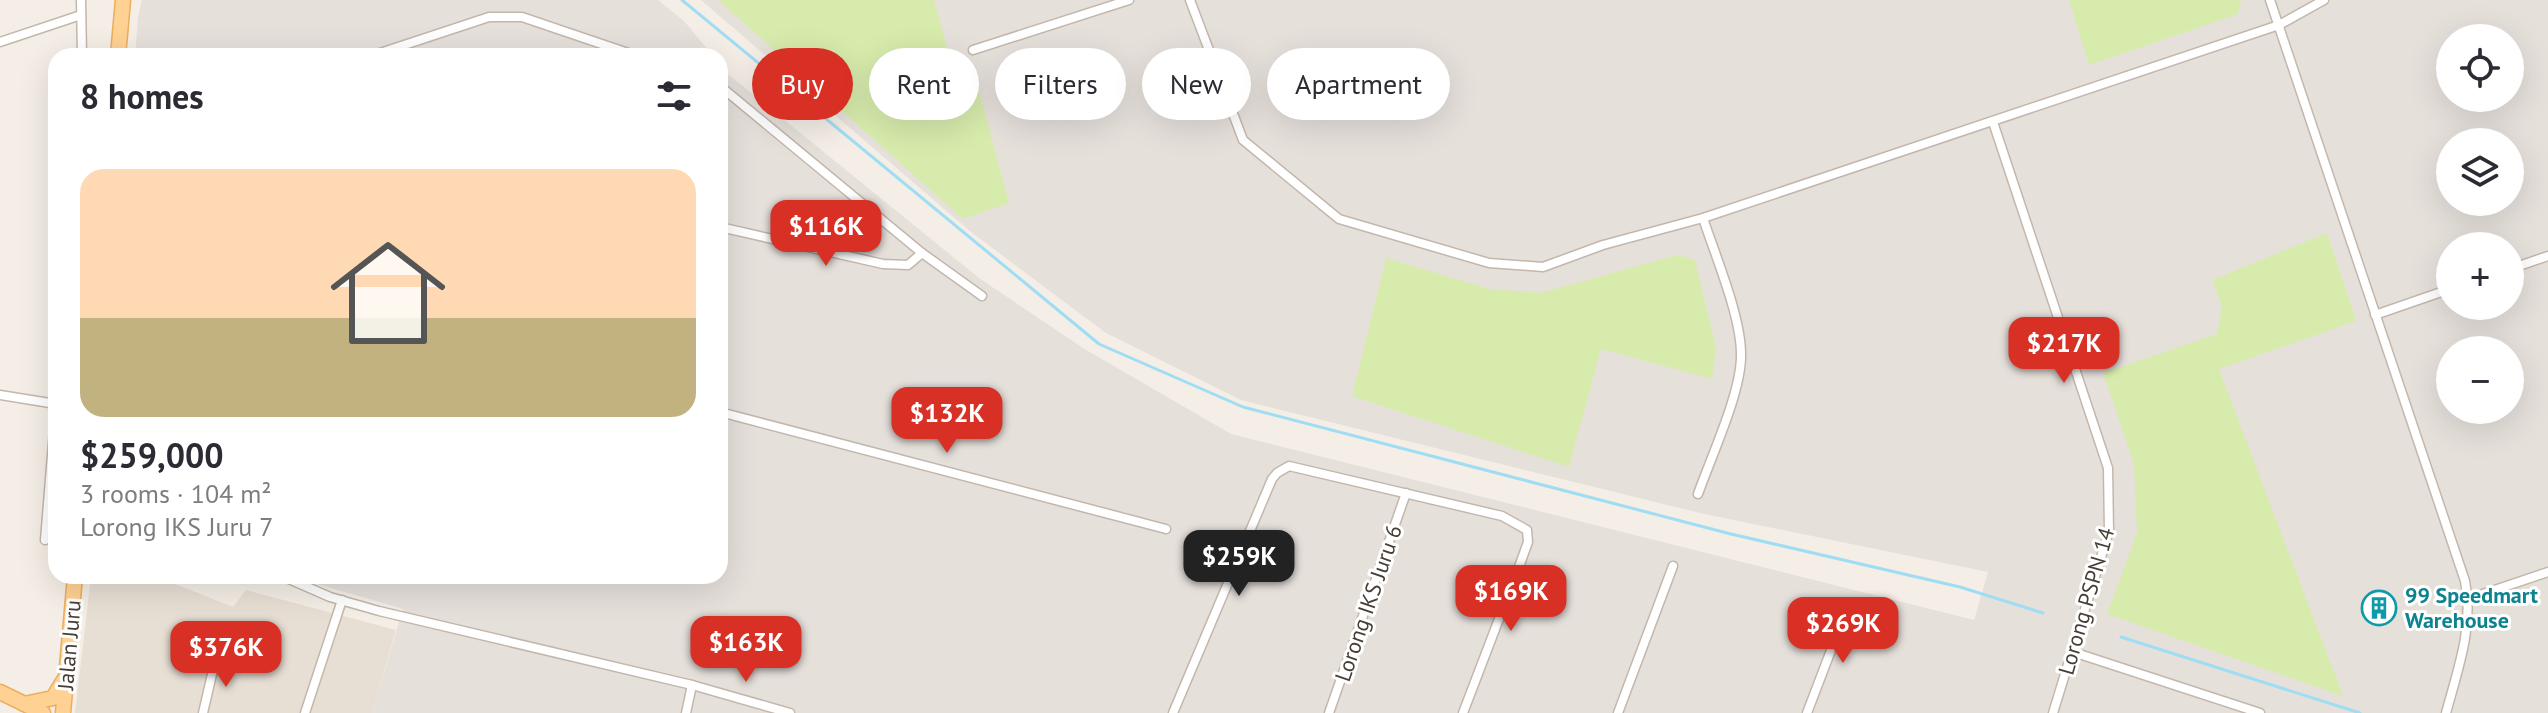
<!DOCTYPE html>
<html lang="en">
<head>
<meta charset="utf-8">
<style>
	body { margin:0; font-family:"PT Sans",sans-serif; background:#f7f7f7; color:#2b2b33; height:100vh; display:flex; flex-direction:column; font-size:30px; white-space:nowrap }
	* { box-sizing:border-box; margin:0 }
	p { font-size:26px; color:#7c7c81 }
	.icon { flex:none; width:44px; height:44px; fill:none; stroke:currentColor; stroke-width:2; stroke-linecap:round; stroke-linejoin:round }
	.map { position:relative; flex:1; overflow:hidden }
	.side { position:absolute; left:48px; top:48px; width:680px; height:536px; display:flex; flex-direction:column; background:#fff; border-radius:24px; box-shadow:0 8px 32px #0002 }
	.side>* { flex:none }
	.guide { position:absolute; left:752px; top:48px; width:760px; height:72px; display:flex; gap:16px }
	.controls { position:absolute; left:2436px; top:24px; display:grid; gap:16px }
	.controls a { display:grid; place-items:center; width:88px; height:88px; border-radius:50%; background:#fff; box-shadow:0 8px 32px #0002; font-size:40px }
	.price { position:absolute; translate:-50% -68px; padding:0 18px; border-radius:16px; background:#d93025; color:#fff; font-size:26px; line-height:52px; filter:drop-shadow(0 2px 4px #0008) }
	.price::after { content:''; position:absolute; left:50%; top:48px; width:24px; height:18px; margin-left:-12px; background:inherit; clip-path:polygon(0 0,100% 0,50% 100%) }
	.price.current { background:#222; color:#fff }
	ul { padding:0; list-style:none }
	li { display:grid; align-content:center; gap:16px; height:424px; padding:0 32px }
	li span { display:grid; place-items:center; height:248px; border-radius:24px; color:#555 }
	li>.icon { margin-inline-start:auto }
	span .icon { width:144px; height:144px; fill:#fffc; stroke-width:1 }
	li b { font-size:34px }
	h2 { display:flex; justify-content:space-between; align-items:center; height:96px; padding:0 32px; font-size:34px }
	.chip { padding:0 28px; border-radius:36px; background:#fff; box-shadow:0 8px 32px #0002; font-size:28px; line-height:72px }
	.chip.current { background:#d93025; color:#fff }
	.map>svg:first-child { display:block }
	.residential { fill:#e8dfd4 }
	.industrial { fill:#e6e0db; fill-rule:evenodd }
	.green { fill:#d7ebac }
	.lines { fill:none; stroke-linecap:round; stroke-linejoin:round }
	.stream { stroke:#9fddf4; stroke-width:3 }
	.street-casing { stroke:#c3b7ab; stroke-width:11 }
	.primary-casing { stroke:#ebae5e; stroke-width:17 }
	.street { stroke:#fff; stroke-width:8 }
	.primary { stroke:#ffd294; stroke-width:14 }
	.labels { text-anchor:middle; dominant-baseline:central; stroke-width:6; stroke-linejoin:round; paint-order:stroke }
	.culture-label { font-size:22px; font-weight:bold; fill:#0d838f; stroke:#fff; text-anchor:start }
	.street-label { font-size:22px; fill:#473e35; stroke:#fff }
</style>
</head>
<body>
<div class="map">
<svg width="2548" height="713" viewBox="0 0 2548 713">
	<rect width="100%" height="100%" fill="#f4eee6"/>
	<path class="residential" d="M 91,576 L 155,576 L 233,607 L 246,590 L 396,630 L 372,713 L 75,713 Z"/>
	<g class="industrial">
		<path d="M 142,0 L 658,0 L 685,22 L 713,56 L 135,56 L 138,17 Z"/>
		<path d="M 701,0 L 2548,0 L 2548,713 L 372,713 L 403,609 L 290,576 L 720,576 L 720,64 L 728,74 L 979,278 L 1083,348 L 1231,434 L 1974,620 L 1988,572 L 1704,514 L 1241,400 L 1106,333 L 971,232 ZM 2450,38 L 2510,38 L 2510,98 L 2450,98 ZM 2450,142 L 2510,142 L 2510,202 L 2450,202 ZM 2450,246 L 2510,246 L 2510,306 L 2450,306 ZM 2450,350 L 2510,350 L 2510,410 L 2450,410 Z"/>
	</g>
	<g class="green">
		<path d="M 718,0 L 934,0 L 956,81 L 975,76 L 1009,203 L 963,219 Z"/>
		<path d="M 2069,0 L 2241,0 L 2238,14 L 2089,65 Z"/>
		<path d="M 2327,233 L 2356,321 L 2219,369 L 2343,696 L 2107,614 L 2137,533 L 2134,464 L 2103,373 L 2217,334 L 2222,305 L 2212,280 Z"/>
		<path d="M 1677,255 L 1695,260 L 1716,348 L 1712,379 L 1601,349 L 1569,467 L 1352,396 L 1386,258 L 1489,289 L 1541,293 Z"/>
	</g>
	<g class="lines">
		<g class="stream">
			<path d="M 682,0 L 1099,344 L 1243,407 L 1731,534 L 1960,587 L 2043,613"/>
			<path d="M 2121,637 L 2360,713"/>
		</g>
		<g class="street-casing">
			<g id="street">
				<path d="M 81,0 L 82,56"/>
				<path d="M 1190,0 L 1243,140 L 1339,219 L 1489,263 L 1543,267 L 1603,245 L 1703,218 L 2279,25 L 2324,0"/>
				<path d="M 2270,0 L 2465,581 C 2474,626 2458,669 2446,713"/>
				<path d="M 0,42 L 81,15"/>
				<path d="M 973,50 L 1129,0"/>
				<path d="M 371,56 L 489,17 L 522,17 L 637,56"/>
				<path d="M 720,86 L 922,253 L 982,296"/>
				<path d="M 1993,122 L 2108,468 L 2109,531 L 2053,713"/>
				<path d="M 720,227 L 883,264 L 908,265 L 922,253"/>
				<path d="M 2510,269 L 2548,256"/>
				<path d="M 2375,315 L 2450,289"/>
				<path d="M 0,395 L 56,404"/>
				<path d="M 720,412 L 1166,529"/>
				<path d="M 1698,494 C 1711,457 1742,391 1741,354 C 1741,316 1715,255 1703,218"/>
				<path d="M 45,540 L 56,406"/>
				<path d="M 282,576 L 330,597 L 379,611 L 692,685 L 790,713"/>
				<path d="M 2468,599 L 2548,572"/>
				<path d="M 2073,652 L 2260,713"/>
				<path d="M 203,713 L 216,657"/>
				<path d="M 305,713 L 342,600"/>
				<path d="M 686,713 L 692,685"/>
				<path d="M 1173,713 L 1272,479 L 1277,473 L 1289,466 L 1502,516 L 1527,530 L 1528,542 L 1520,564 L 1463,713"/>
				<path d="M 1329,713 L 1406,493"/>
				<path d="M 1618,713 L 1673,566"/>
				<path d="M 1807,713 L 1848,606"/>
			</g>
		</g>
		<g class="primary-casing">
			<g id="primary">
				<path d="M 118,56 L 123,0"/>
				<path d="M 0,692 L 43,713"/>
				<path d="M 24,704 L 53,698 L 64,680"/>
				<path d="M 63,713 L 75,576"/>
			</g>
		</g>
		<use href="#street" class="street"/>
		<use href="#primary" class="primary"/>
	</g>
	<defs>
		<g id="building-ring" transform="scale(1.8)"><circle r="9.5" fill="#fff" stroke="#0f9aa8" stroke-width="1.5"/><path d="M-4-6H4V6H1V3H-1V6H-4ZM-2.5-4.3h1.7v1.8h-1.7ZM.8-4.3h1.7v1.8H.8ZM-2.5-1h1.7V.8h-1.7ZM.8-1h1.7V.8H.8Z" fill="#0f9aa8"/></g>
	</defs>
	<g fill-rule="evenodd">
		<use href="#building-ring" x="2379" y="608"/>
	</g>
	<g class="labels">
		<g class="culture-label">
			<text x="2405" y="595">99 Speedmart<tspan x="2405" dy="25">Warehouse</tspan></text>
		</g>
		<g class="street-label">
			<text transform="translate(2086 601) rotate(-74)">Lorong PSPN 14</text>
			<text transform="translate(1368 603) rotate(-71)">Lorong IKS Juru 6</text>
			<text transform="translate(69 645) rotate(-85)">Jalan Juru</text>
		</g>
	</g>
</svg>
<div class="controls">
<a><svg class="icon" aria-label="locate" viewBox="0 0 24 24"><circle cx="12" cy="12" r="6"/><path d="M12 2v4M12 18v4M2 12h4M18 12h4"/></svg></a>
<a><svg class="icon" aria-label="layers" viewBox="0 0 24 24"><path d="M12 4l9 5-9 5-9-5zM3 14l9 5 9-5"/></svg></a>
<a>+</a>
<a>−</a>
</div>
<b class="price" style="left:826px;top:268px">$116K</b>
<b class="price" style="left:2064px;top:385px">$217K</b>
<b class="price" style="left:947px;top:455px">$132K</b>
<b class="price current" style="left:1239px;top:598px">$259K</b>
<b class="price" style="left:1511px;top:633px">$169K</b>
<b class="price" style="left:1843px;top:665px">$269K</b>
<b class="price" style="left:746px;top:684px">$163K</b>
<b class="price" style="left:226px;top:689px">$376K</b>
<div class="guide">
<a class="chip current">Buy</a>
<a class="chip">Rent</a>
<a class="chip">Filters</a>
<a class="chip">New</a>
<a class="chip">Apartment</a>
</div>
<section class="side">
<h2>8 homes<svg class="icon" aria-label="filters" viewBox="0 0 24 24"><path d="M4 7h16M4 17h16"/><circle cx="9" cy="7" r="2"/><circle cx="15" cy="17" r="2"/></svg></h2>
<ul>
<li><span style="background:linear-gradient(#ffd9b3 60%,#c2b280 0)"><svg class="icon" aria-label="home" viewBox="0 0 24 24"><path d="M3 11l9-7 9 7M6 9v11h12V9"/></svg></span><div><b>$259,000</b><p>3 rooms · 104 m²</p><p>Lorong IKS Juru 7</p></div></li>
</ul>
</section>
</div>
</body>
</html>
